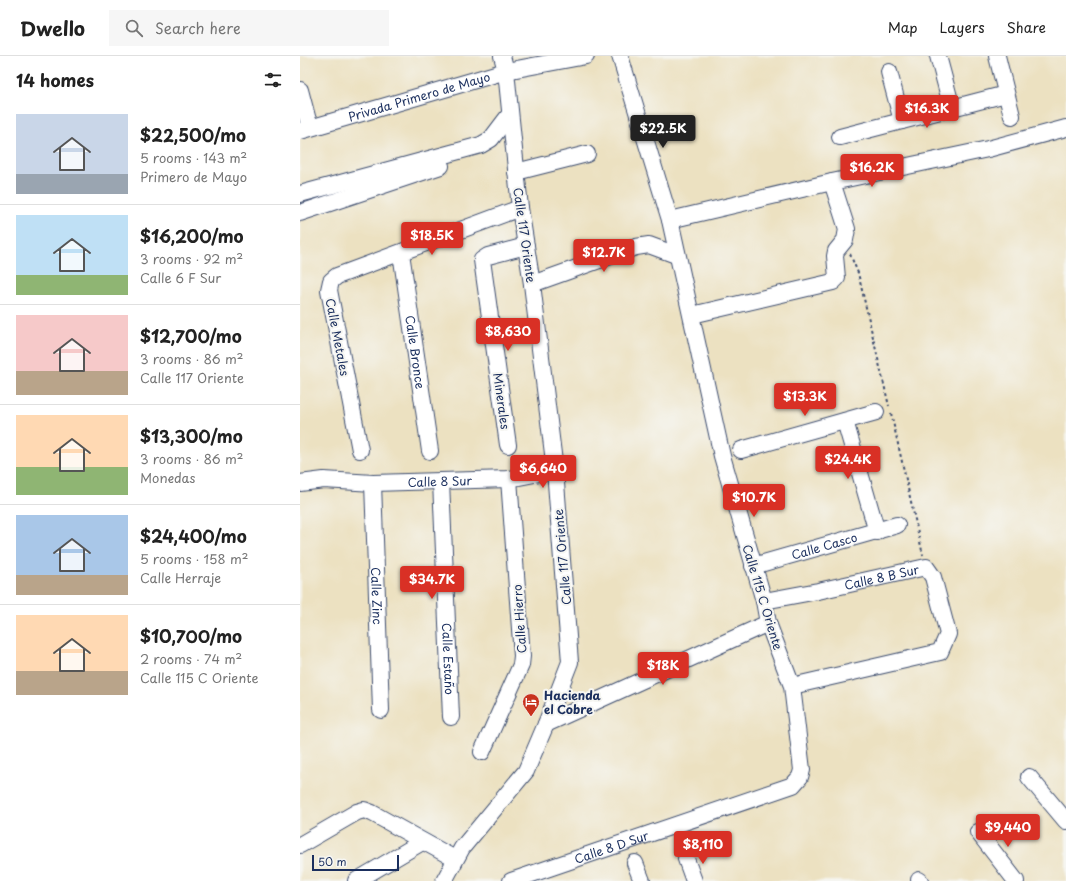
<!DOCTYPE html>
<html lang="en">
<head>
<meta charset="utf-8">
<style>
	body { margin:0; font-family:"Playpen Sans",sans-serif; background:#f6f6f6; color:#222; height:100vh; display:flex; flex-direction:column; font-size:15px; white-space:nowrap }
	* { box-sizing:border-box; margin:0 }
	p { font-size:13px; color:#767676 }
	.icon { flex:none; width:22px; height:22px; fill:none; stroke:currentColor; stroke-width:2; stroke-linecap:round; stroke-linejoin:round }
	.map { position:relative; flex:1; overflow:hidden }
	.sheet { display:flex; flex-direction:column; background:#fff; width:300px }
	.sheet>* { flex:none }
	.scale { position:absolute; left:12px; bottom:10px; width:87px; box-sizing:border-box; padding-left:4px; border:2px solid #1b2f5e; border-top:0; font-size:11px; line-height:14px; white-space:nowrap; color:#1b2f5e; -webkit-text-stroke:3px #f6f6f2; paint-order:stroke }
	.price { position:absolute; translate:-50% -34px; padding:0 9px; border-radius:4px; background:#d93025; color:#fff; font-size:13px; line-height:26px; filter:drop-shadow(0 1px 2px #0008) }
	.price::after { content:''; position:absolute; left:50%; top:24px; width:12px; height:9px; margin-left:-6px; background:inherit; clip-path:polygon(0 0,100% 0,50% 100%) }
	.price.on { background:#222; color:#fff }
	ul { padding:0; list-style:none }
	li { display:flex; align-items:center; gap:12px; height:100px; padding:0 16px }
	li+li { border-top:1px solid #e0e0e0 }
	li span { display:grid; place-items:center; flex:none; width:112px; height:80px; border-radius:0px; color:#555 }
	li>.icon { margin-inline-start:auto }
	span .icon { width:48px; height:48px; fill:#fffc; stroke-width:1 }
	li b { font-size:17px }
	h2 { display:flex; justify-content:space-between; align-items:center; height:48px; padding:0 16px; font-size:17px }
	header { display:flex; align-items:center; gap:24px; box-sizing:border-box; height:56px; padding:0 20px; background:#fff; border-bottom:1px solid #e0e0e0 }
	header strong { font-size:19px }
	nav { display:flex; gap:22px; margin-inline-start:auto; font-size:14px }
	.search { width:280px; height:36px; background:#f6f6f6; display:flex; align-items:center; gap:10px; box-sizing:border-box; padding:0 14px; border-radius:0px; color:#767676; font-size:15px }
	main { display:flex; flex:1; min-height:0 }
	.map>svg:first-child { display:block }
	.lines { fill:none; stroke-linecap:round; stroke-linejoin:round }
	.minor-casing { stroke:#3a4a6d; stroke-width:18 }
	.path { stroke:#3a4a6d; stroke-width:2; stroke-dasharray:3 3; stroke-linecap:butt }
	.minor { stroke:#fff; stroke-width:16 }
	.labels { text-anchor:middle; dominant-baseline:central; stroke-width:4; stroke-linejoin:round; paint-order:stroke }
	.street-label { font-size:12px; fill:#1b2f5e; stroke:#f6f6f2 }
	.poi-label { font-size:12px; font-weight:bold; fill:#1b2f5e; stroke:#f6f6f2; text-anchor:start }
</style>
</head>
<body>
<header>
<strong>Dwello</strong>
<div class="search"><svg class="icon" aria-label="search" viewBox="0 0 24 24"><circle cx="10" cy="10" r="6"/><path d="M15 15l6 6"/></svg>Search here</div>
<nav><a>Map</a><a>Layers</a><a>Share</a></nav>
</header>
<main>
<section class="sheet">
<h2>14 homes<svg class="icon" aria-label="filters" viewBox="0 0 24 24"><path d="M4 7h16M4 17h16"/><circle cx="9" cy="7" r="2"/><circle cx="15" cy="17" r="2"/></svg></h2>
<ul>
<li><span style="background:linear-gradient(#c9d6e8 75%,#9aa5b1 0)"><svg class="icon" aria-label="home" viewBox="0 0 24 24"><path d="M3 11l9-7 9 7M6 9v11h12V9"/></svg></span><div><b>$22,500/mo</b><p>5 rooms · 143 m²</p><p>Primero de Mayo</p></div></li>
<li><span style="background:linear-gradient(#bfe0f5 75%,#8fb573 0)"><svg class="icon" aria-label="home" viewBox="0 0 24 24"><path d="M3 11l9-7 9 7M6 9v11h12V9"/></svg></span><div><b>$16,200/mo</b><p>3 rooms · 92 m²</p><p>Calle 6 F Sur</p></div></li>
<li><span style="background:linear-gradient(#f6c9c9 70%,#b9a48a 0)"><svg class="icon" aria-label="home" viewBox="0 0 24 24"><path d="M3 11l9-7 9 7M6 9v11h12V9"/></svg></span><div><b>$12,700/mo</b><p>3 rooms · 86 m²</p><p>Calle 117 Oriente</p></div></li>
<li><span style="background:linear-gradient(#ffd9b3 65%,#8fb573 0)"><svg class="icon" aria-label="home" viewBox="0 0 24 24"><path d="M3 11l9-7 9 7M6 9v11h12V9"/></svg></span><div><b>$13,300/mo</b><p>3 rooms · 86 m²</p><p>Monedas</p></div></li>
<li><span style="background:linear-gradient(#a9c7e8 75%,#b9a48a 0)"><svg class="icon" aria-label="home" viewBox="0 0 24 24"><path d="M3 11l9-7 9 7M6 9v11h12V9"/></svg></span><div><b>$24,400/mo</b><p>5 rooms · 158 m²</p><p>Calle Herraje</p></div></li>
<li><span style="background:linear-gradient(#ffd9b3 70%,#b9a48a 0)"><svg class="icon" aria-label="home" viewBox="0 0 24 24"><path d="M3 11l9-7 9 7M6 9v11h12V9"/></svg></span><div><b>$10,700/mo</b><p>2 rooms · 74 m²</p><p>Calle 115 C Oriente</p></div></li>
</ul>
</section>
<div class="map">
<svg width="766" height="825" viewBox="0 0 766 825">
	<rect width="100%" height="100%" fill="#f6f6f2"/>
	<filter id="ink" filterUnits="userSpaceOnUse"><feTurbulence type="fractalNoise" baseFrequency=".025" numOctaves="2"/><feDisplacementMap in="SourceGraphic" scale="8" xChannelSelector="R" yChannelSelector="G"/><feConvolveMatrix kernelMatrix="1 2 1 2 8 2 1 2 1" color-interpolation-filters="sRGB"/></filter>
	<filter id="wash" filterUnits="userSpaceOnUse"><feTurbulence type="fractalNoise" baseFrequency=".012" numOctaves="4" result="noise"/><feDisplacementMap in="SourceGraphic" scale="16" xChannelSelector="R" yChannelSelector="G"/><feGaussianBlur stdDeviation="0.9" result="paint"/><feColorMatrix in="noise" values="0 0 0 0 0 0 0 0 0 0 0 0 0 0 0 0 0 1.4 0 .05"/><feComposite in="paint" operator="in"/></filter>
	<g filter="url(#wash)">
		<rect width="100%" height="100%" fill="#ece1c1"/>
	</g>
	<g filter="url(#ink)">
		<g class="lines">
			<g class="minor-casing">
				<g id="minor">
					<path d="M 638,0 L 652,52"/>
					<path d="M 697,0 L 712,60"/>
					<path d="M 589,16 L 602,65"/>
					<path d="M 0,34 L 10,72"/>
					<path id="s1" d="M 0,75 L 206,15 L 286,0"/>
					<path d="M 540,81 L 706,38"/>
					<path d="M 216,116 L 287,98"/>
					<path d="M 0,138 L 181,89 L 191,83 L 210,58"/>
					<path d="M 0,157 L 141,110"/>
					<path d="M 370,164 L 532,126 L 688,93 L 766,72"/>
					<path id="s2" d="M 101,197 L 130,395"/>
					<path d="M 232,228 L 336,191 L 349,189 L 376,199"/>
					<path d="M 392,259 L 533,226 L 537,222 L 535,200 L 536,195 L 545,184 L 547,173 L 532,126"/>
					<path d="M 545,365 L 577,476"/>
					<path d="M 208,389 L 182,204 L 188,200 L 226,190"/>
					<path d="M 60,394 L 29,234 L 31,225 L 37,220 L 220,152"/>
					<path d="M 441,394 L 576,356"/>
					<path id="s3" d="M 141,425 L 151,661"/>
					<path id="s4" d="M 0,427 L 24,424 L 73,427 L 209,423 L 255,414"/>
					<path id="s5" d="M 73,427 L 81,654"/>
					<path id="s6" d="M 453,510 L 597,469"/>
					<path id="s7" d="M 464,545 L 518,535 L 626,511 L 633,521 L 648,578 L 640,596 L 492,630"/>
					<path d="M 246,668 L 468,567"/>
					<path d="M 182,696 L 221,609 L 222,600 L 209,423"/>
					<path d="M 729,721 L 766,765"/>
					<path d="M 678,776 L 716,825"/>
					<path d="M 0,789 L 57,756 L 64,754 L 72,757 L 155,803"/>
					<path d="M 386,803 L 394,825"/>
					<path d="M 335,807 L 342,825"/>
					<path d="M 619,824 L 620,825"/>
					<path d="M 56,825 L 122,786"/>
					<path d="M 144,825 L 162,792 L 226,715 L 246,668 L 270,606 L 255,414 L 232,228 L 220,152 L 206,15 L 202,0"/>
					<path id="s8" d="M 211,825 L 493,729 L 500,721 L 502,714 L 492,630 L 468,567 L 464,545 L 422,400 L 370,164 L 320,0"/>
				</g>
			</g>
			<g class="path">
				<path d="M 550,198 L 558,217 L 589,350"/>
				<path d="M 591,357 L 623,499"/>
			</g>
			<use href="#minor" class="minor"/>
		</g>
	</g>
	<defs>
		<g id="hotel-pin" transform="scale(0.9)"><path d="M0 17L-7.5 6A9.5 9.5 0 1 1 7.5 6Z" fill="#c8321e" stroke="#f6f6f2"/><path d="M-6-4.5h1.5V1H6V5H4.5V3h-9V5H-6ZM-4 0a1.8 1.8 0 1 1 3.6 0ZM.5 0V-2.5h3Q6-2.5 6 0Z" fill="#fff"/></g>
	</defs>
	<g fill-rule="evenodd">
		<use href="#hotel-pin" x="231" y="646"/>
	</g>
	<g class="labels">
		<g class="street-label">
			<text stroke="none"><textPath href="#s1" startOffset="124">Privada Primero de Mayo</textPath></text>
			<text transform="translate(225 179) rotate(82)">Calle 117 Oriente</text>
			<text transform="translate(38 281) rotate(79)">Calle Metales</text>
			<text stroke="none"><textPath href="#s2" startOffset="100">Calle Bronce</textPath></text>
			<text transform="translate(202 345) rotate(82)">Minerales</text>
			<text stroke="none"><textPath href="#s4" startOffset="140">Calle 8 Sur</textPath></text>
			<text stroke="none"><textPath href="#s6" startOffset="74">Calle Casco</textPath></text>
			<text transform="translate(262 501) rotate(-95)">Calle 117 Oriente</text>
			<text stroke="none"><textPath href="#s7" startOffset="120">Calle 8 B Sur</textPath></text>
			<text stroke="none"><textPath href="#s5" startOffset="113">Calle Zinc</textPath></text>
			<text transform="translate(463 541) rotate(73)">Calle 115 C Oriente</text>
			<text transform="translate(219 563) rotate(-94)">Calle Hierro</text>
			<text stroke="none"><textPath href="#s3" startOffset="178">Calle Estaño</textPath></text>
			<text stroke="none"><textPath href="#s8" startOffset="106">Calle 8 D Sur</textPath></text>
		</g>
		<g class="poi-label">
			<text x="244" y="639">Hacienda<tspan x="244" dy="14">el Cobre</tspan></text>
		</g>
	</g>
</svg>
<div class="scale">50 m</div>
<b class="price" style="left:627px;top:73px">$16.3K</b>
<b class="price on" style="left:363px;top:93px">$22.5K</b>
<b class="price" style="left:572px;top:132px">$16.2K</b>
<b class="price" style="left:132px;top:200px">$18.5K</b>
<b class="price" style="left:304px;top:217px">$12.7K</b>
<b class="price" style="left:208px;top:296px">$8,630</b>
<b class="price" style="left:505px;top:361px">$13.3K</b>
<b class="price" style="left:548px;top:424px">$24.4K</b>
<b class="price" style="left:243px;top:433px">$6,640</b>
<b class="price" style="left:454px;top:462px">$10.7K</b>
<b class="price" style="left:132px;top:544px">$34.7K</b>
<b class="price" style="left:363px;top:630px">$18K</b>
<b class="price" style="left:708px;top:792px">$9,440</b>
<b class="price" style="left:403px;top:809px">$8,110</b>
</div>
</main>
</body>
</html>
